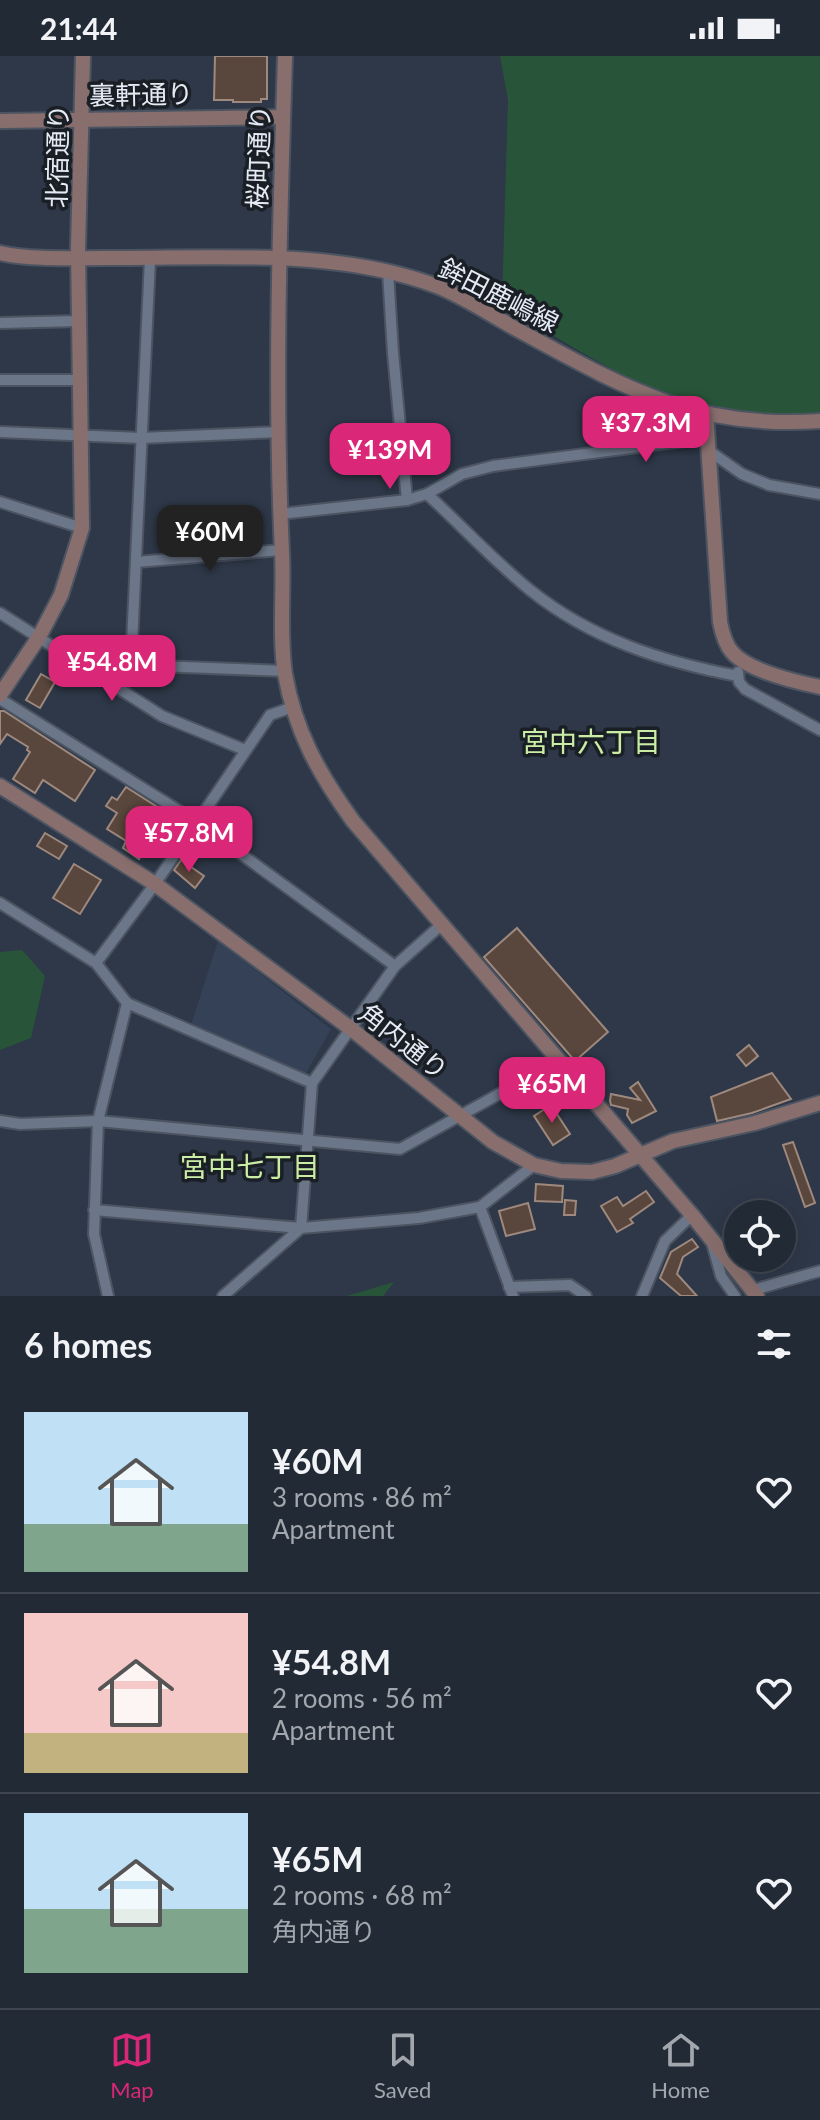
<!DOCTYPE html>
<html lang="en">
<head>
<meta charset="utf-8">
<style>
	body { margin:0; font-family:Lato,"Noto Sans JP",sans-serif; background:#2a323e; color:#f1f3f6; height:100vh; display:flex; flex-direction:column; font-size:30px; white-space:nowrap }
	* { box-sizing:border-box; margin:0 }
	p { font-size:26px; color:#a2a7ad }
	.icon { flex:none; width:44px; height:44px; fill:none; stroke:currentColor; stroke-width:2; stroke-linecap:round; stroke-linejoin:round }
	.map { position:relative; height:1240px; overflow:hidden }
	.details { display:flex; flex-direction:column; background:#222a36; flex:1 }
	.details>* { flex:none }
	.fabs { position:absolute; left:724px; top:1144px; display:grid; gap:16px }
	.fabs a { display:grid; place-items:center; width:72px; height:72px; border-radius:50%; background:#222a36; box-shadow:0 8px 32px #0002,0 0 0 2px #3f4651; font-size:40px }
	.price { position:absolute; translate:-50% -68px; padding:0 18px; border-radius:16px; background:#db2777; color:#fff; font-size:26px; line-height:52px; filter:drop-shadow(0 2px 4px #0008) }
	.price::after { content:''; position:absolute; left:50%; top:48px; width:24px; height:18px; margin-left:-12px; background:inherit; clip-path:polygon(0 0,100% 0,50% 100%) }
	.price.selected { background:#222; color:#fff }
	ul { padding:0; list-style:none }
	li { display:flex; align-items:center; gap:24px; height:200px; padding:0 24px }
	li+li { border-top:2px solid #3f4651 }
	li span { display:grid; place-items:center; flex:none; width:224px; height:160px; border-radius:0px; color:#555 }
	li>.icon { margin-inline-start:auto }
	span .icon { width:96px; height:96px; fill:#fffc; stroke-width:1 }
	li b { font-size:34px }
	h2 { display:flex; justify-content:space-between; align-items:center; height:96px; padding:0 24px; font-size:34px }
	.status { display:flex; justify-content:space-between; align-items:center; height:56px; padding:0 40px; background:#222a36; direction:ltr }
	.status svg { height:22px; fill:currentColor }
	.tab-bar { display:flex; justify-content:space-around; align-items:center; height:112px; border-top:2px solid #3f4651; background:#222a36; font-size:22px; color:#a2a7ad }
	.tab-bar a { display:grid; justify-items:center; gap:4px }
	.tab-bar .selected { color:#db2777 }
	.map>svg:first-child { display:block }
	.built { fill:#344156 }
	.green { fill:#285539 }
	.building { fill:#59463c; stroke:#9f897e; stroke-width:2 }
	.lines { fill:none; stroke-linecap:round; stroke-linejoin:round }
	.street-casing { stroke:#4c5462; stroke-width:14 }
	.secondary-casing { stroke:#4c5462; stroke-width:18 }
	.street { stroke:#6b7688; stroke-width:10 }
	.secondary { stroke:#886f6e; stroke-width:14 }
	.labels { text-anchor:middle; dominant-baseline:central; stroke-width:7; stroke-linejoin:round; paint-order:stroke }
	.street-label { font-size:26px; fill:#e5ebf5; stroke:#1a1f26 }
	.neighbourhood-label { font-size:28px; fill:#caeca5; stroke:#1a1f26 }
</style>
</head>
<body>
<div class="status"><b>21:44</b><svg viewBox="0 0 49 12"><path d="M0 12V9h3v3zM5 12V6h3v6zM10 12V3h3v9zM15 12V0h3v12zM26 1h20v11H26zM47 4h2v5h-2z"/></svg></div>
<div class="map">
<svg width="820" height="1240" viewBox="0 0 820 1240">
	<rect width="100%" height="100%" fill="#2e3848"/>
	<path class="built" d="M 218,885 L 331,973 L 306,1017 L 191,969 Z"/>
	<g class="green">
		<path d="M 500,0 L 820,0 L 820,359 C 767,362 700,356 651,333 C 603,311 558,281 511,256 L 502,247 L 508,44 Z"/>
		<path d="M 22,894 L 45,920 L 31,982 L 0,994 L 0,896 Z"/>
		<path d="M 394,1226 L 383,1240 L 347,1240 Z"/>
	</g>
	<g class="building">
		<path d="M 215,0 L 267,0 L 267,43 L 261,43 L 261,46 L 233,46 L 233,44 L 214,44 Z"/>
		<path d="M 41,618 L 55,626 L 40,652 L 26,644 Z"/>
		<path d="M 0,655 L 4,655 L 95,714 L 75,745 L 43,724 L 35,737 L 13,723 L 30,696 L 27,694 L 28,691 L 7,678 L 0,688 Z"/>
		<path d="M 126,731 L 184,768 L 175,780 L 152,765 L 139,786 L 147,790 L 139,803 L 123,792 L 126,785 L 107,773 L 117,757 L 106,750 L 112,741 L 117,744 Z"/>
		<path d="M 45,777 L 67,790 L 59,803 L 37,790 Z"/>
		<path d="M 181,804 L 204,820 L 195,832 L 174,814 Z"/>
		<path d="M 74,808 L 101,824 L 80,858 L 53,842 Z"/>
		<path d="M 517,872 L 608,976 L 575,1005 L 484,901 Z"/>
		<path d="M 749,989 L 758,1000 L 746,1010 L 737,999 Z"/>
		<path d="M 772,1017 L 791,1043 L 752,1057 L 717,1065 L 711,1041 Z"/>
		<path d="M 638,1026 L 656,1055 L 632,1067 L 627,1059 L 628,1053 L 611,1049 L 610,1045 L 611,1038 L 640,1044 L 630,1032 Z"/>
		<path d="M 551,1049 L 570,1078 L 553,1089 L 534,1060 Z"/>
		<path d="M 793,1086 L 815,1147 L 805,1151 L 783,1089 Z"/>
		<path d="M 536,1128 L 563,1130 L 562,1146 L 535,1145 Z"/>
		<path d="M 646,1135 L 654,1146 L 630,1163 L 633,1167 L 617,1176 L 601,1150 L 617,1141 L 623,1150 Z"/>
		<path d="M 565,1144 L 576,1145 L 575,1159 L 564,1159 Z"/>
		<path d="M 528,1147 L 535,1173 L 506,1180 L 499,1155 Z"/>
		<path d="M 692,1183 L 698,1191 L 683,1201 L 677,1218 L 697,1240 L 681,1240 L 660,1222 L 671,1196 Z"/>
	</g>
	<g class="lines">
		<g class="street-casing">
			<g id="street">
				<path d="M 388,216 L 393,297 L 407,444 L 427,438 L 462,418 L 493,410 L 707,382"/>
				<path d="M 0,267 L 79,265"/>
				<path d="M 0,324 L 80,324"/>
				<path d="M 0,376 L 141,382 L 279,376"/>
				<path d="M 708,394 L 742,418 L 769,429 L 820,438"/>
				<path d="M 427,438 C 461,469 494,505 530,534 C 591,583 663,606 738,620"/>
				<path d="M 0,446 L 82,472"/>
				<path d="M 280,458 L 407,444"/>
				<path d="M 136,506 L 282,494"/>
				<path d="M 0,557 L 162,660 L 245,694"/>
				<path d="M 131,609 L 285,615"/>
				<path d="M 738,616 L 739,626 L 745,633 L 820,674"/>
				<path d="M 118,631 L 131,609 L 150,203"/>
				<path d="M 0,643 L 197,766 L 395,910"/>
				<path d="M 0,847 L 96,907 L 127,947 L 98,1065 L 94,1178 L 108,1240"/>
				<path d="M 96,907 L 155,828 L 270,659 L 293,651"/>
				<path d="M 127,947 L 312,1027"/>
				<path d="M 0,1065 L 20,1068 L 98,1065 L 400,1093 L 557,1006"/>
				<path d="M 480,1151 L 513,1240"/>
				<path d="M 94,1154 L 301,1172 L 419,1162 L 480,1151 L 534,1109"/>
				<path d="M 712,1187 L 721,1220 L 735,1240"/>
				<path d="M 509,1231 L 570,1229 L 586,1240"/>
				<path d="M 753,1234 L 820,1215"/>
				<path d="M 223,1240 L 301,1172 L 312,1027 L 395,910 L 441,869"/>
				<path d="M 642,1240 L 665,1185 L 692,1159"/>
			</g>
		</g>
		<g class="secondary-casing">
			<g id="secondary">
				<path d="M 285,0 C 280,165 274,331 282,496 C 284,536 279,579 285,618 C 295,675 319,718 353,765 L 692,1159 L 757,1240"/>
				<path d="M 0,65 L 283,61"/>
				<path d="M 0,197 C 33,204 69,202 103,202 C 212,203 335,191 439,231 C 466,242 493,260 518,274 C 623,331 696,374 820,365"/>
				<path d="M 706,358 L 720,566 C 722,576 725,588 732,596 C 748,615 796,626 820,631"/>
				<path d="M 0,639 L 39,581 L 61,539 L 82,472 L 78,192 L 83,0"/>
				<path d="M 0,730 L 155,828 L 350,972 L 493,1086 L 534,1109 L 561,1115 L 592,1116 L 615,1110 L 673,1085 L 755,1067 L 820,1047"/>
			</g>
		</g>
		<use href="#street" class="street"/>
		<use href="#secondary" class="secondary"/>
	</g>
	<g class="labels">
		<g class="street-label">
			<text transform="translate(141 38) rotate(-1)">裏軒通り</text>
			<text transform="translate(57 100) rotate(-89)">北宿通り</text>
			<text transform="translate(258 101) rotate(-88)">桜町通り</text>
			<text transform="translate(499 239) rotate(27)">鉾田鹿嶋線</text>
			<text transform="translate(404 985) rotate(38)">角内通り</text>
		</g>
		<g class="neighbourhood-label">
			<text x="591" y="685">宮中六丁目</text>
			<text x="250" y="1110">宮中七丁目</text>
		</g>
	</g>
</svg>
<div class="fabs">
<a><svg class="icon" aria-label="locate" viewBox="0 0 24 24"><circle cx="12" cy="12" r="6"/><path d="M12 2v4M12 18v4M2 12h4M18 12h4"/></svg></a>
</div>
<b class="price" style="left:646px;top:408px">¥37.3M</b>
<b class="price" style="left:390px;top:435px">¥139M</b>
<b class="price selected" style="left:210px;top:517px">¥60M</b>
<b class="price" style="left:112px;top:647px">¥54.8M</b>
<b class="price" style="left:189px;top:818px">¥57.8M</b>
<b class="price" style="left:552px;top:1069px">¥65M</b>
</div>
<section class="details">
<h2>6 homes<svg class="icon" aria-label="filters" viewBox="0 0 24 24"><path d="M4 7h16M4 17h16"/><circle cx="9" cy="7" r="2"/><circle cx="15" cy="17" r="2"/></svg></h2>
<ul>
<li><span style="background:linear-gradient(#bfe0f5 70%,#7fa58c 0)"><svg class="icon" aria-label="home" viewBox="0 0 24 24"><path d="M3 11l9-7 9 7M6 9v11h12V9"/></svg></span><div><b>¥60M</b><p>3 rooms · 86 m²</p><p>Apartment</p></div><svg class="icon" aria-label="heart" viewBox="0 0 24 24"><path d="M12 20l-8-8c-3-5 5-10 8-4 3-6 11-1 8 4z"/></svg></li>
<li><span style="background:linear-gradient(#f6c9c9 75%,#c2b280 0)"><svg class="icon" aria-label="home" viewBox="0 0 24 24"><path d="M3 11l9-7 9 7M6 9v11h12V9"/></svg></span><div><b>¥54.8M</b><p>2 rooms · 56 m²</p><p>Apartment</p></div><svg class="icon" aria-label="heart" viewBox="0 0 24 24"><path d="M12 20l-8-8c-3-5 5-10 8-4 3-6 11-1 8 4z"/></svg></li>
<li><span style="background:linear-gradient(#bfe0f5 60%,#7fa58c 0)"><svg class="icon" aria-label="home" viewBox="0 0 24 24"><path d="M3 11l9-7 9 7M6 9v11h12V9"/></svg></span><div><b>¥65M</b><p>2 rooms · 68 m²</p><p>角内通り</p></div><svg class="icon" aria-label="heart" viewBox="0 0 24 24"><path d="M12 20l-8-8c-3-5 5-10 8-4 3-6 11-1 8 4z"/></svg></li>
</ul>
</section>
<nav class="tab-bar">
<a class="selected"><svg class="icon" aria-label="map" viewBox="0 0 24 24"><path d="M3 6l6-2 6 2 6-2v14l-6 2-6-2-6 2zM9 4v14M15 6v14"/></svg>Map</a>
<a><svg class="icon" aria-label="saved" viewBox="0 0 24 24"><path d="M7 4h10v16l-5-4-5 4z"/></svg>Saved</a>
<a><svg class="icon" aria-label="home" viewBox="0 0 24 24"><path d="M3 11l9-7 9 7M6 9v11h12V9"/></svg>Home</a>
</nav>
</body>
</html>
